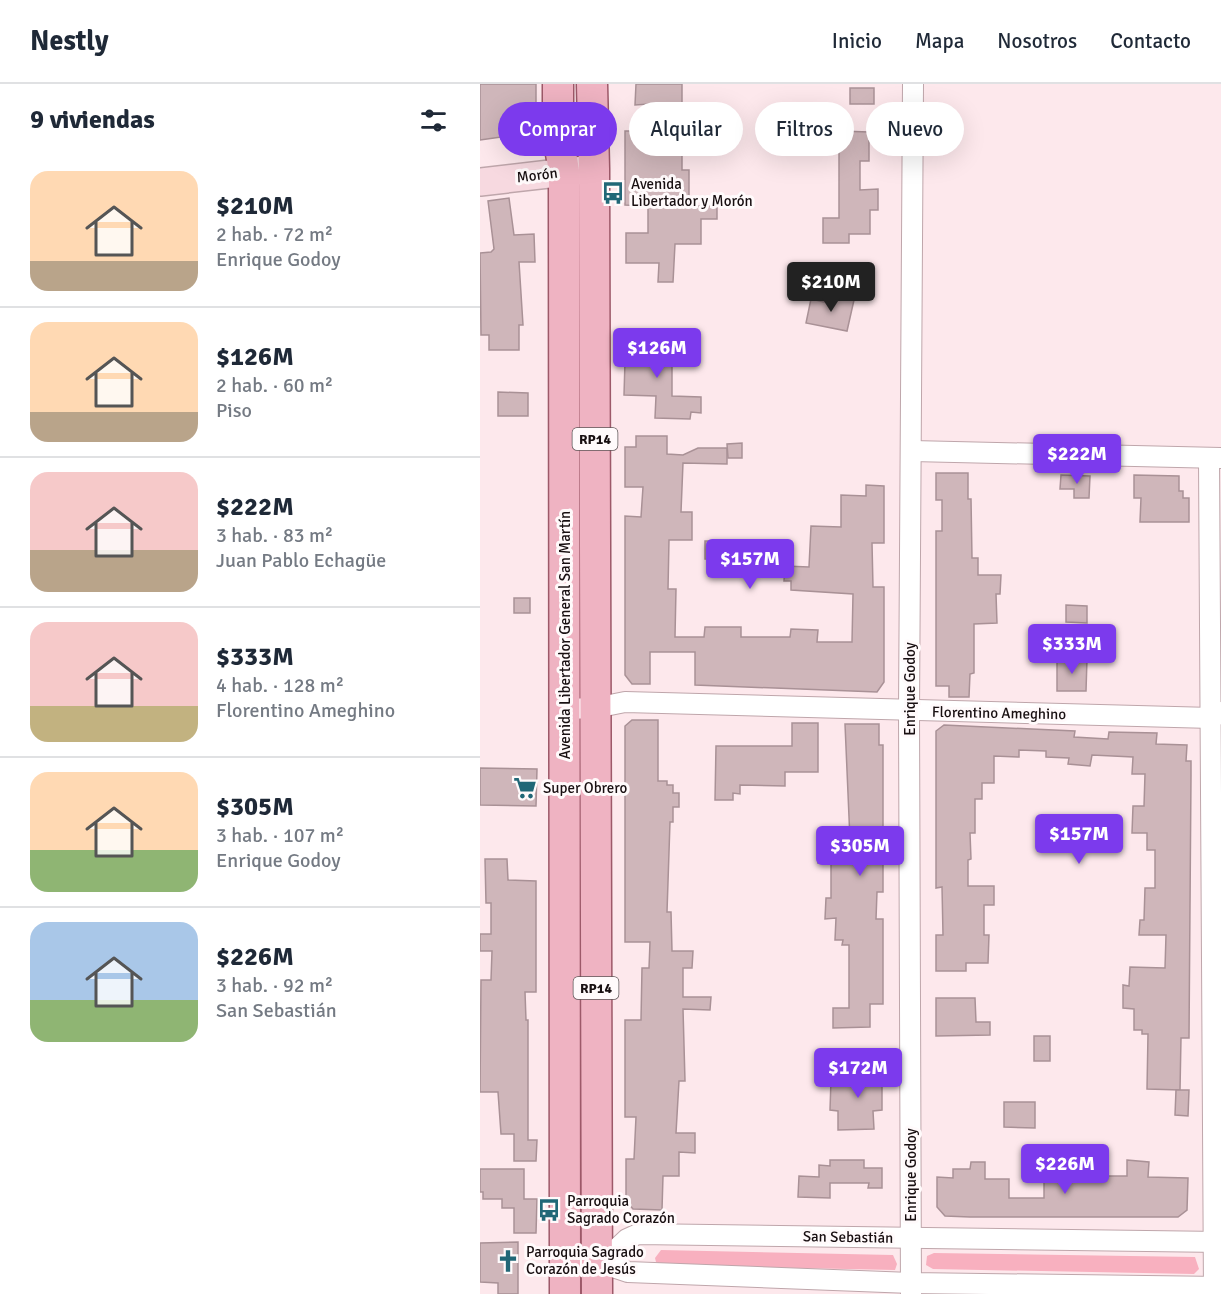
<!DOCTYPE html>
<html lang="es">
<head>
<meta charset="utf-8">
<style>
	body { margin:0; font-family:Signika,sans-serif; background:#f6f6f7; color:#1f2937; height:100vh; display:flex; flex-direction:column; font-size:22px; white-space:nowrap }
	* { box-sizing:border-box; margin:0 }
	p { font-size:20px; color:#747a83 }
	.icon { flex:none; width:33px; height:33px; fill:none; stroke:currentColor; stroke-width:2; stroke-linecap:round; stroke-linejoin:round }
	.map { position:relative; flex:1; overflow:hidden }
	.details { display:flex; flex-direction:column; background:#fff; width:480px }
	.details>* { flex:none }
	.banner { position:absolute; left:18px; top:18px; width:570px; height:54px; display:flex; gap:12px }
	.price { position:absolute; translate:-50% -51px; padding:0 14px; border-radius:6px; background:#7c3aed; color:#fff; font-size:20px; line-height:39px; filter:drop-shadow(0 2px 3px #0008) }
	.price::after { content:''; position:absolute; left:50%; top:36px; width:18px; height:14px; margin-left:-9px; background:inherit; clip-path:polygon(0 0,100% 0,50% 100%) }
	.price.selected { background:#222; color:#fff }
	ul { padding:0; list-style:none }
	li { display:flex; align-items:center; gap:18px; height:150px; padding:0 30px }
	li+li { border-top:2px solid #e0e1e3 }
	li span { display:grid; place-items:center; flex:none; width:168px; height:120px; border-radius:18px; color:#555 }
	li>.icon { margin-inline-start:auto }
	span .icon { width:72px; height:72px; fill:#fffc; stroke-width:1 }
	li b { font-size:26px }
	h2 { display:flex; justify-content:space-between; align-items:center; height:72px; padding:0 30px; font-size:26px }
	.tag { padding:0 21px; border-radius:27px; background:#fff; box-shadow:0 6px 24px #0002; font-size:21px; line-height:54px }
	.tag.selected { background:#7c3aed; color:#fff }
	header { display:flex; align-items:center; gap:36px; box-sizing:border-box; height:84px; padding:0 30px; background:#fff; border-bottom:2px solid #e0e1e3 }
	header strong { font-size:28px }
	nav { display:flex; gap:33px; margin-inline-start:auto; font-size:21px }
	main { display:flex; flex:1; min-height:0 }
	.map>svg:first-child { display:block }
	.green { fill:#f8b0bf }
	.building { fill:#cfb6ba; stroke:#a99196; stroke-width:1.5 }
	.lines { fill:none; stroke-linecap:round; stroke-linejoin:round }
	.street-casing { stroke:#bfa6ab; stroke-width:22 }
	.secondary-casing { stroke:#bfa6ab; stroke-width:30 }
	.primary-casing { stroke:#9d5969; stroke-width:33 }
	.street { stroke:#fff; stroke-width:20 }
	.secondary { stroke:#f7d9e0; stroke-width:27 }
	.primary { stroke:#efb3c2; stroke-width:30 }
	.labels { text-anchor:middle; dominant-baseline:central; stroke-width:6; stroke-linejoin:round; paint-order:stroke }
	.shield { fill:#fffafb; stroke:#5d5657; stroke-width:1.5 }
	.shield-label { font-size:14px; font-weight:bold; fill:#180f11 }
	.street-label { font-size:15px; fill:#180f11; stroke:#fffafb }
	.poi-label { font-size:15px; fill:#180f11; stroke:#fffafb; text-anchor:start }
</style>
</head>
<body>
<header>
<strong>Nestly</strong>
<nav><a>Inicio</a><a>Mapa</a><a>Nosotros</a><a>Contacto</a></nav>
</header>
<main>
<section class="details">
<h2>9 viviendas<svg class="icon" aria-label="filters" viewBox="0 0 24 24"><path d="M4 7h16M4 17h16"/><circle cx="9" cy="7" r="2"/><circle cx="15" cy="17" r="2"/></svg></h2>
<ul>
<li><span style="background:linear-gradient(#ffd9b3 75%,#b9a48a 0)"><svg class="icon" aria-label="home" viewBox="0 0 24 24"><path d="M3 11l9-7 9 7M6 9v11h12V9"/></svg></span><div><b>$210M</b><p>2 hab. · 72 m²</p><p>Enrique Godoy</p></div></li>
<li><span style="background:linear-gradient(#ffd9b3 75%,#b9a48a 0)"><svg class="icon" aria-label="home" viewBox="0 0 24 24"><path d="M3 11l9-7 9 7M6 9v11h12V9"/></svg></span><div><b>$126M</b><p>2 hab. · 60 m²</p><p>Piso</p></div></li>
<li><span style="background:linear-gradient(#f6c9c9 65%,#b9a48a 0)"><svg class="icon" aria-label="home" viewBox="0 0 24 24"><path d="M3 11l9-7 9 7M6 9v11h12V9"/></svg></span><div><b>$222M</b><p>3 hab. · 83 m²</p><p>Juan Pablo Echagüe</p></div></li>
<li><span style="background:linear-gradient(#f6c9c9 70%,#c2b280 0)"><svg class="icon" aria-label="home" viewBox="0 0 24 24"><path d="M3 11l9-7 9 7M6 9v11h12V9"/></svg></span><div><b>$333M</b><p>4 hab. · 128 m²</p><p>Florentino Ameghino</p></div></li>
<li><span style="background:linear-gradient(#ffd9b3 65%,#8fb573 0)"><svg class="icon" aria-label="home" viewBox="0 0 24 24"><path d="M3 11l9-7 9 7M6 9v11h12V9"/></svg></span><div><b>$305M</b><p>3 hab. · 107 m²</p><p>Enrique Godoy</p></div></li>
<li><span style="background:linear-gradient(#a9c7e8 65%,#8fb573 0)"><svg class="icon" aria-label="home" viewBox="0 0 24 24"><path d="M3 11l9-7 9 7M6 9v11h12V9"/></svg></span><div><b>$226M</b><p>3 hab. · 92 m²</p><p>San Sebastián</p></div></li>
</ul>
</section>
<div class="map">
<svg width="741" height="1210" viewBox="0 0 741 1210">
	<rect width="100%" height="100%" fill="#fde8ec"/>
	<g class="green">
		<path d="M 181,1166 L 413,1171 L 417,1180 L 415,1186 L 182,1181 L 176,1178 L 175,1174 Z"/>
		<path d="M 454,1169 L 715,1173 L 719,1185 L 714,1190 L 453,1185 L 446,1181 L 447,1172 Z"/>
	</g>
	<g class="building">
		<path d="M 0,0 L 56,0 L 56,41 L 49,49 L 0,56 Z"/>
		<path d="M 156,0 L 202,0 L 202,86 L 209,86 L 209,122 L 237,122 L 237,135 L 221,135 L 221,160 L 195,160 L 193,198 L 178,198 L 179,179 L 146,179 L 146,149 L 168,149 L 168,122 L 145,121 L 145,47 L 168,47 L 169,20 L 155,21 Z"/>
		<rect x="370" y="4" width="24" height="16"/>
		<path d="M 359,47 L 389,48 L 389,77 L 380,77 L 380,106 L 398,105 L 398,126 L 390,126 L 390,150 L 369,150 L 369,159 L 343,159 L 343,134 L 359,134 Z"/>
		<path d="M 29,114 L 34,151 L 54,150 L 55,178 L 39,178 L 43,241 L 39,241 L 39,266 L 9,266 L 9,251 L 1,251 L 0,169 L 11,168 L 14,165 L 8,117 Z"/>
		<path d="M 346,210 L 374,216 L 367,247 L 326,239 L 331,215 L 344,218 Z"/>
		<path d="M 158,249 L 186,249 L 186,277 L 192,277 L 192,312 L 221,313 L 221,329 L 211,328 L 210,335 L 175,334 L 176,312 L 144,311 L 145,277 L 158,277 Z"/>
		<path d="M 18,308 L 48,309 L 48,332 L 18,332 Z"/>
		<path d="M 156,352 L 187,352 L 187,370 L 203,371 L 218,364 L 247,364 L 247,380 L 203,379 L 201,428 L 212,428 L 212,456 L 189,456 L 188,505 L 196,505 L 195,553 L 224,553 L 225,543 L 261,543 L 261,553 L 310,553 L 311,545 L 338,546 L 337,558 L 372,558 L 373,510 L 311,506 L 311,497 L 304,497 L 305,482 L 329,483 L 331,442 L 361,443 L 361,411 L 386,412 L 386,401 L 404,402 L 404,459 L 392,459 L 393,503 L 404,503 L 404,598 L 397,608 L 215,601 L 215,568 L 170,568 L 170,600 L 152,600 L 145,591 L 145,432 L 161,433 L 163,403 L 145,403 L 145,363 L 156,363 Z"/>
		<path d="M 262,359 L 262,374 L 248,374 L 247,360 Z"/>
		<path d="M 456,389 L 488,389 L 488,415 L 491,415 L 492,474 L 498,474 L 498,491 L 521,491 L 520,510 L 516,510 L 517,539 L 494,540 L 494,589 L 490,590 L 489,613 L 469,613 L 469,602 L 456,602 L 456,447 L 462,447 L 462,416 L 456,416 Z"/>
		<path d="M 581,391 L 610,392 L 609,414 L 594,414 L 594,405 L 580,405 Z"/>
		<path d="M 654,391 L 699,392 L 699,407 L 703,407 L 703,414 L 709,414 L 709,438 L 660,438 L 661,414 L 654,414 Z"/>
		<path d="M 225,457 L 273,457 L 273,476 L 225,475 Z"/>
		<rect x="34" y="514" width="16" height="15"/>
		<path d="M 586,521 L 607,522 L 607,539 L 586,538 Z"/>
		<path d="M 577,574 L 607,575 L 606,607 L 577,607 Z"/>
		<path d="M 152,636 L 178,636 L 178,697 L 187,697 L 187,701 L 193,701 L 193,709 L 199,709 L 199,723 L 193,723 L 193,738 L 190,738 L 187,828 L 191,828 L 192,867 L 213,867 L 212,884 L 203,884 L 203,913 L 231,913 L 230,926 L 203,925 L 205,997 L 199,997 L 196,1049 L 215,1049 L 215,1069 L 199,1068 L 199,1092 L 183,1092 L 182,1126 L 153,1125 L 146,1117 L 146,1075 L 154,1075 L 156,1033 L 145,1033 L 145,936 L 161,936 L 162,884 L 169,884 L 170,858 L 145,858 L 145,642 Z"/>
		<path d="M 312,639 L 338,639 L 338,688 L 305,688 L 305,702 L 260,701 L 260,710 L 253,709 L 253,716 L 235,716 L 236,662 L 312,662 Z"/>
		<path d="M 365,640 L 399,640 L 399,661 L 403,661 L 403,808 L 397,808 L 396,835 L 403,835 L 403,920 L 390,920 L 390,943 L 353,944 L 353,924 L 369,924 L 369,861 L 362,861 L 363,856 L 355,856 L 356,834 L 345,835 L 346,814 L 351,814 L 351,779 L 338,779 L 338,763 L 361,763 L 361,756 L 370,756 Z"/>
		<path d="M 464,641 L 595,647 L 594,653 L 628,655 L 629,648 L 677,649 L 676,660 L 707,661 L 706,677 L 711,677 L 711,691 L 709,954 L 701,954 L 700,1006 L 667,1005 L 668,950 L 662,950 L 662,946 L 654,946 L 654,925 L 643,924 L 643,901 L 649,902 L 650,883 L 685,884 L 686,851 L 659,851 L 660,836 L 664,836 L 665,804 L 675,804 L 675,766 L 667,766 L 667,749 L 652,749 L 653,722 L 664,722 L 665,690 L 652,690 L 653,673 L 612,671 L 610,682 L 588,680 L 589,674 L 566,673 L 566,667 L 539,666 L 539,673 L 514,672 L 514,699 L 502,699 L 502,715 L 495,715 L 495,749 L 490,749 L 491,775 L 488,776 L 488,802 L 514,802 L 514,821 L 504,821 L 504,851 L 509,851 L 508,879 L 486,879 L 486,887 L 456,887 L 456,851 L 463,851 L 462,803 L 456,804 L 456,647 Z"/>
		<path d="M 0,684 L 57,685 L 56,722 L 0,721 Z"/>
		<path d="M 5,775 L 27,775 L 28,796 L 56,797 L 56,908 L 45,908 L 46,936 L 48,936 L 48,1056 L 57,1056 L 56,1077 L 34,1077 L 34,1050 L 21,1050 L 18,1008 L 0,1008 L 1,896 L 11,896 L 12,867 L 0,867 L 0,850 L 11,850 L 11,819 L 6,819 Z"/>
		<path d="M 456,914 L 495,914 L 496,938 L 510,938 L 510,951 L 456,952 Z"/>
		<rect x="554" y="952" width="16" height="25"/>
		<path d="M 376,984 L 402,984 L 402,1026 L 393,1027 L 394,1045 L 358,1046 L 358,1027 L 350,1026 L 351,996 L 376,997 Z"/>
		<path d="M 696,1006 L 709,1006 L 708,1032 L 695,1031 Z"/>
		<path d="M 524,1018 L 555,1018 L 555,1044 L 524,1043 Z"/>
		<path d="M 350,1076 L 384,1076 L 384,1084 L 402,1084 L 402,1104 L 388,1104 L 389,1099 L 350,1099 L 350,1114 L 318,1113 L 319,1092 L 339,1093 L 339,1081 L 350,1082 Z"/>
		<path d="M 647,1076 L 669,1078 L 668,1093 L 708,1094 L 707,1126 L 698,1133 L 490,1133 L 465,1132 L 457,1123 L 457,1093 L 473,1094 L 473,1085 L 490,1085 L 491,1078 L 505,1078 L 505,1095 L 529,1095 L 529,1114 L 564,1114 L 564,1087 L 606,1087 L 606,1092 L 647,1092 Z"/>
		<path d="M 0,1085 L 44,1085 L 44,1115 L 57,1115 L 56,1149 L 34,1149 L 34,1124 L 22,1124 L 22,1115 L 3,1115 L 3,1108 L 0,1108 Z"/>
		<path d="M 38,1158 L 38,1210 L 18,1210 L 18,1199 L 0,1198 L 0,1159 Z"/>
	</g>
	<g class="lines">
		<g class="street-casing">
			<g id="street">
				<path d="M 432,367 L 741,374"/>
				<path d="M 729,374 L 734,1210"/>
				<path d="M 85,625 L 115,624 L 145,618 L 732,634 L 741,628"/>
				<path d="M 105,1184 L 130,1182 L 148,1188 L 431,1199 L 741,1203"/>
				<path d="M 116,1184 L 147,1155 L 158,1150 L 741,1158"/>
				<path d="M 431,1210 L 429,627 L 433,0"/>
			</g>
		</g>
		<g class="secondary-casing">
			<path id="secondary" d="M 0,98 L 104,86"/>
		</g>
		<g class="primary-casing">
			<g id="primary">
				<path d="M 78,0 L 78,52 L 84,87 L 85,1210"/>
				<path d="M 112,0 L 114,85 L 117,1210"/>
			</g>
		</g>
		<use href="#street" class="street"/>
		<use href="#secondary" class="secondary"/>
		<use href="#primary" class="primary"/>
	</g>
	<defs>
		<g id="bus-bare" transform="scale(1.8)"><path d="M-5-6H5V4H4V6H2V4H-2V6H-4V4H-5ZM-3.5-4V0h7V-4ZM-3.5 1.2v1.5H-2V1.2ZM2 1.2v1.5H3.5V1.2Z" fill="#216777" stroke="#fffafb" stroke-width="2.5" paint-order="stroke"/></g>
		<g id="supermarket-bare" transform="scale(1.8)"><path d="M-6-5.5h2.5l.6 2H6L4.5 2H-2.5L-4.4-4H-6ZM-1.5 3.2a1.3 1.3 0 1 0 .1 0ZM3 3.2a1.3 1.3 0 1 0 .1 0Z" fill="#216777" stroke="#fffafb" stroke-width="2.5" paint-order="stroke"/></g>
		<g id="church-bare" transform="scale(1.8)"><path d="M-1.2-6h2.4v3.5h3.3v2.4h-3.3V6h-2.4V-.1h-3.3v-2.4h3.3Z" fill="#216777" stroke="#fffafb" stroke-width="2.5" paint-order="stroke"/></g>
	</defs>
	<g fill-rule="evenodd">
		<use href="#bus-bare" x="133" y="109"/>
		<use href="#supermarket-bare" x="45" y="704"/>
		<use href="#bus-bare" x="69" y="1126"/>
		<use href="#church-bare" x="28" y="1177"/>
	</g>
	<g class="labels">
		<g class="shield">
			<rect x="92.5" y="344" width="45" height="22" rx="4.5"/>
			<rect x="93.5" y="893" width="45" height="22" rx="4.5"/>
		</g>
		<g class="shield-label">
			<text x="115" y="355">RP14</text>
			<text x="116" y="904">RP14</text>
		</g>
		<g class="street-label">
			<text transform="translate(57 91) rotate(-7)">Morón</text>
			<text transform="translate(85 551) rotate(-90)">Avenida Libertador General San Martín</text>
			<text transform="translate(430 605) rotate(-90)">Enrique Godoy</text>
			<text transform="translate(519 629) rotate(1)">Florentino Ameghino</text>
			<text transform="translate(431 1091) rotate(-90)">Enrique Godoy</text>
			<text transform="translate(368 1153) rotate(1)">San Sebastián</text>
		</g>
		<g class="poi-label">
			<text x="151" y="100">Avenida<tspan x="151" dy="17">Libertador y Morón</tspan></text>
			<text x="63" y="704">Super Obrero</text>
			<text x="87" y="1117">Parroquia<tspan x="87" dy="17">Sagrado Corazón</tspan></text>
			<text x="46" y="1168">Parroquia Sagrado<tspan x="46" dy="17">Corazón de Jesús</tspan></text>
		</g>
	</g>
</svg>
<b class="price selected" style="left:351px;top:229px">$210M</b>
<b class="price" style="left:177px;top:295px">$126M</b>
<b class="price" style="left:597px;top:401px">$222M</b>
<b class="price" style="left:270px;top:506px">$157M</b>
<b class="price" style="left:592px;top:591px">$333M</b>
<b class="price" style="left:599px;top:781px">$157M</b>
<b class="price" style="left:380px;top:793px">$305M</b>
<b class="price" style="left:378px;top:1015px">$172M</b>
<b class="price" style="left:585px;top:1111px">$226M</b>
<div class="banner">
<a class="tag selected">Comprar</a>
<a class="tag">Alquilar</a>
<a class="tag">Filtros</a>
<a class="tag">Nuevo</a>
</div>
</div>
</main>
</body>
</html>
